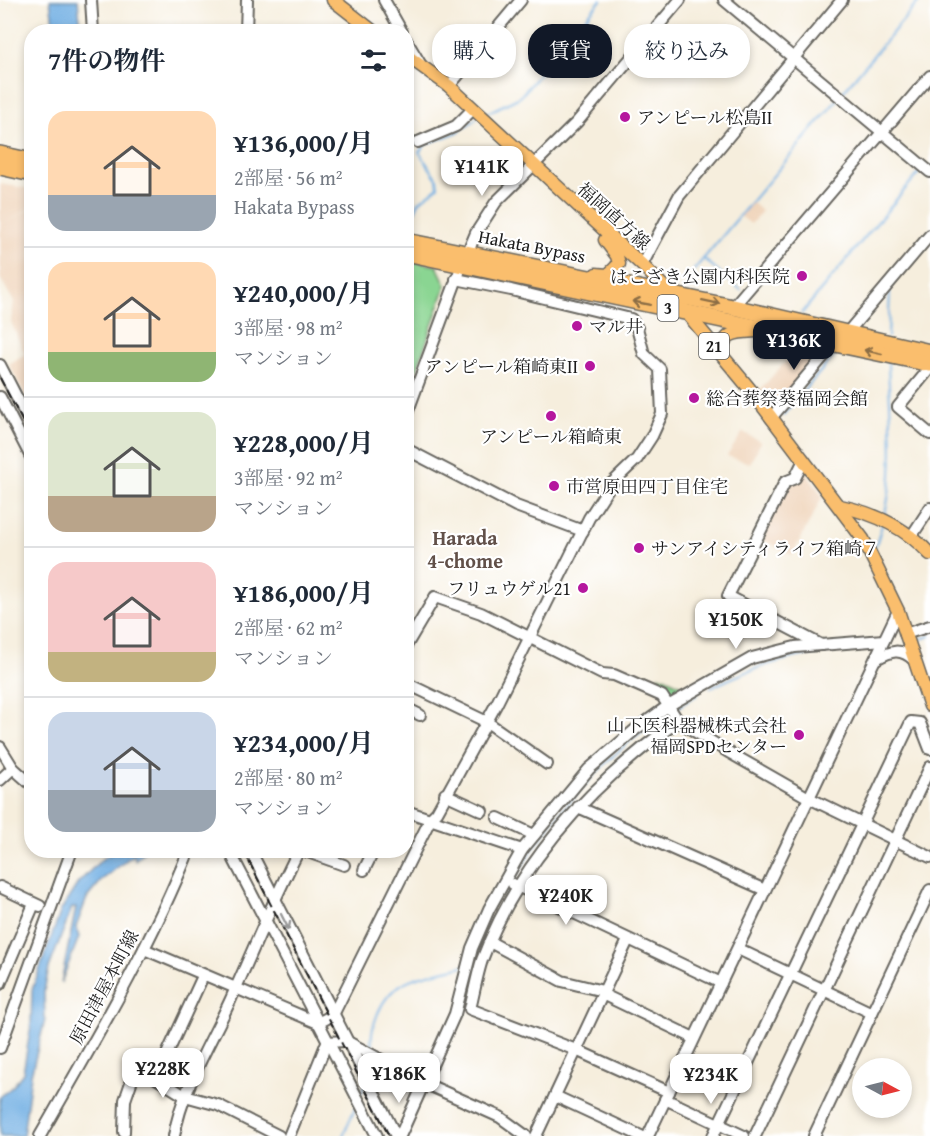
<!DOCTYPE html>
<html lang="ja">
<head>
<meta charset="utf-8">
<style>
	body { margin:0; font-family:"Gentium Book Plus","Noto Serif JP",serif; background:#f6f6f7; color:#1f2937; height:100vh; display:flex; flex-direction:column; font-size:22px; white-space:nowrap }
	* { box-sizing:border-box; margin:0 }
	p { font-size:20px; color:#747a83 }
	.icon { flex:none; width:33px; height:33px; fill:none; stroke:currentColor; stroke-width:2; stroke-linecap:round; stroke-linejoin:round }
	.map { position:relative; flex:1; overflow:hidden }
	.sheet { position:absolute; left:24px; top:24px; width:390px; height:834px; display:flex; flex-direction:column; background:#fff; border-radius:24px; box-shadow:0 3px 9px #0003 }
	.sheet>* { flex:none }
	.guide { position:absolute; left:432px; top:24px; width:408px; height:54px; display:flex; gap:12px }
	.needle { width:39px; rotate:97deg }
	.fabs { position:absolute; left:852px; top:1058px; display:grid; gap:12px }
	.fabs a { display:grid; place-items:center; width:60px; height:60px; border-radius:50%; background:#fff; box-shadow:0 3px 9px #0003; font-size:30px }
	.price { position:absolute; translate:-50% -51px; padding:0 14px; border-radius:12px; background:#fff; color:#222; font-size:20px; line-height:39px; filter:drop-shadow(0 2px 3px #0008) }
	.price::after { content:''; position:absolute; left:50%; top:36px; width:18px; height:14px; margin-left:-9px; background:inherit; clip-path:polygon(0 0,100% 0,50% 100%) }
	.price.on { background:#111827; color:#fff }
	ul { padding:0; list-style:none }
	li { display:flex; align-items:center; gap:18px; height:150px; padding:0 24px }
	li+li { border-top:2px solid #e0e1e3 }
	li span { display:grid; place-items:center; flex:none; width:168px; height:120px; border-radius:18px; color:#555 }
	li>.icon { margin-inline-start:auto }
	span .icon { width:72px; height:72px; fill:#fffc; stroke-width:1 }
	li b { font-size:26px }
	h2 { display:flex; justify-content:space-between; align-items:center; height:72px; padding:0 24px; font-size:26px }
	.tag { padding:0 21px; border-radius:24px; background:#fff; box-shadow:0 3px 9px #0003; font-size:21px; line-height:54px }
	.tag.on { background:#111827; color:#fff }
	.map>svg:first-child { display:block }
	.built { fill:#f0d5bc }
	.green { fill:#8ad592; stroke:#537857; stroke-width:1.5 }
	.water { fill:#71afe3; stroke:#466680; stroke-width:1.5 }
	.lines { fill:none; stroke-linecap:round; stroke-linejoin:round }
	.stream { stroke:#71afe3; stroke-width:2 }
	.minor-casing { stroke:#686660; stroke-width:14 }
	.major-casing { stroke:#686660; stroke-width:15 }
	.highway-casing { stroke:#686660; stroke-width:18 }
	.minor { stroke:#fff; stroke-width:10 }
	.major { stroke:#fabe6d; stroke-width:12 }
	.highway { stroke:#fabe6d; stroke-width:15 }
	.rail { stroke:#1c1c1c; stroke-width:2; stroke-dasharray:9 4.5; stroke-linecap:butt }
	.oneway { stroke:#8b6d44 }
	.oneway2 { stroke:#999 }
	.poi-dot { fill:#b5179e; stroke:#fff; stroke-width:2 }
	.labels { text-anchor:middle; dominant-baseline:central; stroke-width:4.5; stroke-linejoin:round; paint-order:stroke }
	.shield { fill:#fff; stroke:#606060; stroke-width:1.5 }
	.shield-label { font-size:16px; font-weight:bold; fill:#1c1c1c }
	.poi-label { font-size:18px; fill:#1c1c1c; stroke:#fff; text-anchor:start }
	.street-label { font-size:18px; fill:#1c1c1c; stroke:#fff }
	.neighbourhood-label { font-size:20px; font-weight:bold; fill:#615049; stroke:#fff }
</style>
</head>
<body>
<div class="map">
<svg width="930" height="1136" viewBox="0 0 930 1136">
	<rect width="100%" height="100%" fill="#fff"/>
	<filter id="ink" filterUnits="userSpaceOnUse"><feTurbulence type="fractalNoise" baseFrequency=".0167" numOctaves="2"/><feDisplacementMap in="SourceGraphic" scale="12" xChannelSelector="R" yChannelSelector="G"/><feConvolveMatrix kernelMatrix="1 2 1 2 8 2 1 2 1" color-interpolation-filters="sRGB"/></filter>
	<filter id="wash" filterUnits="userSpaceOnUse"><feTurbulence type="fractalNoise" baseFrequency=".008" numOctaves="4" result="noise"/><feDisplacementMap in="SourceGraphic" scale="24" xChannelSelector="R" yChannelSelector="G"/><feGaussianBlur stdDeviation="1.35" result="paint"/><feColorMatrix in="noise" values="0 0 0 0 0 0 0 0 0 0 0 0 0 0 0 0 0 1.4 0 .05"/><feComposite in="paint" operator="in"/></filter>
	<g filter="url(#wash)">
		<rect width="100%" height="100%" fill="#f6eedd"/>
		<g class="built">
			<path d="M 0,184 L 31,189 L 31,207 L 3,225 L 31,208 L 31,408 L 9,364 L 25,354 L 11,322 L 14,302 L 0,278 Z"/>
			<path d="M 752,202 L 762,211 L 751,224 L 740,216 Z"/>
			<path d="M 795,351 L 824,355 L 775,410 L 759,391 Z"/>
			<path d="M 743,432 L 761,442 L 750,463 L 727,456 Z"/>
			<path d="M 804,470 L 823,496 L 792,555 L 760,538 L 787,485 Z"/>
		</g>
		<g class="green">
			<path d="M 407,260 L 437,266 L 446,285 L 407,398 Z"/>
			<path d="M 659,675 L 688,688 L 676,696 L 655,687 Z"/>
		</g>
		<g class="water">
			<path d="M 50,0 L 78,0 L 81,31 L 62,31 L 57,28 L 54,31 Z"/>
			<path d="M 116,850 L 145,851 L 135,860 L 134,854 L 102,880 L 87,898 L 76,927 L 79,937 L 61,983 L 76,907 L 72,908 L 49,968 L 44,991 L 45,1020 L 31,1075 L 23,1136 L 0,1136 L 0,1097 L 13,1086 L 23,1073 L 31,1025 L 32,990 L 61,910 L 78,883 L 101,860 Z"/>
		</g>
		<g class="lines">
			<g class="stream">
				<path d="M 842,93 L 920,0"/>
				<path d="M 485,114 L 520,97 L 601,0"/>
				<path d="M 411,219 L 419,202 L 438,187 L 437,179 L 419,152 L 426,144 L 458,132 L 477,118"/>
				<path d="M 704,259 L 741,290"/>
				<path d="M 694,270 L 837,100"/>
				<path d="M 802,313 L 921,170"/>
				<path d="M 888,337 L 890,289"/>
				<path d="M 783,415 L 838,351"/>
				<path d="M 884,516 C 898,470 889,409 888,361"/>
				<path d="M 876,545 L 882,525"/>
				<path d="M 914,641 L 930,636"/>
				<path d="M 710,688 C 765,661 809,651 870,648"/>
				<path d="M 674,710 L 697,695"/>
				<path d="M 513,881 C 546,823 612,747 669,713"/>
				<path d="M 372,1050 C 370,1036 373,1026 378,1013 C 394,974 427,976 463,966"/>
				<path d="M 442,1055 L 462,1014 L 479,948 L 511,886"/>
				<path d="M 369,1076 L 373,1061"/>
				<path d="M 360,1095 L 365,1084"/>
				<path d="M 343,1136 L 356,1106"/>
			</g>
		</g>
	</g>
	<g filter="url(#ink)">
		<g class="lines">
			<g class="minor-casing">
				<g id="minor">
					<path d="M 91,0 L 93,32"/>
					<path d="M 384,0 L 402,32"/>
					<path d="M 724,0 L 930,172"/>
					<path d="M 246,32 L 247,0"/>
					<path d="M 406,40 L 421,65"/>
					<path d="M 449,86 L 521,0"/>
					<path d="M 418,142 L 456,126 L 472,110"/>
					<path d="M 465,259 L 476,233 L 496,202 L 577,122 L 680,0"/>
					<path d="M 642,265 L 679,196 L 842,0"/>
					<path d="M 733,307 L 930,76"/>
					<path d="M 847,333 L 930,235"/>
					<path d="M 0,365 L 32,427"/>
					<path d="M 930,368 L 898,407 L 930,434"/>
					<path d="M 0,397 L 32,459"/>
					<path d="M 406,416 L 459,273"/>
					<path d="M 771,418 L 835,343"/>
					<path d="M 406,449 L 516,506 L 583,531"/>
					<path d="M 804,460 L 795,478 L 785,482 L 728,596 L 821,645"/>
					<path d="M 911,537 L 930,508"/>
					<path d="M 905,634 L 930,626"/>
					<path d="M 406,646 L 435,597 L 481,613 L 602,674 L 614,675 L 662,696 L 678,721 L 730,753 L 809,798 L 930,857"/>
					<path d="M 876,659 C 891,651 900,647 914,660"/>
					<path d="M 406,683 L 487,722 L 547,764"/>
					<path d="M 406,708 L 420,715"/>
					<path d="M 0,747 L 13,768 L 32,785"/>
					<path d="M 0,780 L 13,768"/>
					<path d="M 445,794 L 482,811"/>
					<path d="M 578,807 L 765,890"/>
					<path d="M 406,811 L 522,850"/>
					<path d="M 498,818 L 534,835"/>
					<path d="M 229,850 L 377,1136"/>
					<path d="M 250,850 L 396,1136"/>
					<path d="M 302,850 L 344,865"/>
					<path d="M 364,870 L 374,850"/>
					<path d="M 513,884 L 721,983"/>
					<path d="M 0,887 L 40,906"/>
					<path d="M 490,942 L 562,981 L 603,991"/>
					<path d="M 144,949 L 318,1023"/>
					<path d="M 738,949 L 872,1013"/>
					<path d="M 203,976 L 156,1078 L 185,1096 L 218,1105 L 279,1136"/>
					<path d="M 0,984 L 34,904"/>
					<path d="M 602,994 L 694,1038"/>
					<path d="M 318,1023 L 333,1015 L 431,818 L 437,812 L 497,703 L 589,518 L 611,484 L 637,459 L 652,436 L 662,414 L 660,369 L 644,354 L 637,328 L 631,319 L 511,290 L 456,279"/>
					<path d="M 327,1042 L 346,1041 L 424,1083 L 500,1117 L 526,1136"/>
					<path d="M 0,1048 L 72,850"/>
					<path d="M 669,1092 L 576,1050 L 470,1009 C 474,993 477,975 482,960 C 519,861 594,782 678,721"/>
					<path d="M 555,1096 L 641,1136"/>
					<path d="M 665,1099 L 744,1136"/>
					<path d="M 124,1132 L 125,1100 L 135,1071"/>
					<path d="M 40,1136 C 93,1043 149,950 189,850"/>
					<path d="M 174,1136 C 182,1089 210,1044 230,1001 C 253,951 273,900 299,850"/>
					<path d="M 289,1136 L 327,1042"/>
					<path d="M 400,1136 L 455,1014 L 472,948 L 489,909 L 522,850 L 589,769 L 636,729 L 668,706 L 752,658 L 795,647 L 884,640"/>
					<path d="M 536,1136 L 628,940"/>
					<path d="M 648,1136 L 898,611"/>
					<path d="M 713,1136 L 911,722 L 920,723 L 930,749"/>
					<path d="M 755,1136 L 930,767"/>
					<path d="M 814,1136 L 930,890"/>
				</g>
			</g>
			<g class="major-casing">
				<g id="major">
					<path d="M 333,0 L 374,32"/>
					<path d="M 406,55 L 449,86 L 642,265 L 671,294 L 749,388 L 863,539 L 898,611 L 930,706"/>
					<path d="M 596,274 L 608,275 L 619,264 L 617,256 L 605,240"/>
					<path d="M 721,354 C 723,331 737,332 757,331"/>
					<path d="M 840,506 C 874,513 906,528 930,554"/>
				</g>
			</g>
			<g class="highway-casing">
				<g id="highway">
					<path d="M 0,154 L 32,161"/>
					<path d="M 0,167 L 32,174"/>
					<path d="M 406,241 L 733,307 L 930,352"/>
					<path d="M 406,253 L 930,364"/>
				</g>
			</g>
			<use href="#minor" class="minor"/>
			<use href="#major" class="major"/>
			<use href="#highway" class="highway"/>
			<g class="rail">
				<path d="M 0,378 L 32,439"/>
				<path d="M 243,850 L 389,1136"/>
			</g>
		</g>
		<defs><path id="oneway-shaft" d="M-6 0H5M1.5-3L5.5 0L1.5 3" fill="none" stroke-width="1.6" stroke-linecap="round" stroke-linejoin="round" transform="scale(1.5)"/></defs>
		<g class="oneway">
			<use href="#oneway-shaft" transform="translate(711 302) rotate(12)"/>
			<use href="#oneway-shaft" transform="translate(641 303) rotate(-169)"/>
			<use href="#oneway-shaft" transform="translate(873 352) rotate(-167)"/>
		</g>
		<use class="oneway2" href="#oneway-shaft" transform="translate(285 922) rotate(63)"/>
	</g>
	<g class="poi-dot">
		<circle cx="625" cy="117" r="6"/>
		<circle cx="802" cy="276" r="6"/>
		<circle cx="577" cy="326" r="6"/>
		<circle cx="590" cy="366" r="6"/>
		<circle cx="694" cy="398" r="6"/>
		<circle cx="551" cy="416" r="6"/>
		<circle cx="554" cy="486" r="6"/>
		<circle cx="639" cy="548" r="6"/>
		<circle cx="583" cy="588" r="6"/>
		<circle cx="799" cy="735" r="6"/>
	</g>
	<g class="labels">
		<g class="shield">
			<rect x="657.5" y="295" width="21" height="26" rx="4.5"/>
			<rect x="699" y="333" width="30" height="26" rx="4.5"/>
		</g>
		<g class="shield-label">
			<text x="668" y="308">3</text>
			<text x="714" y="346">21</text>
		</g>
		<g class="poi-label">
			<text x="637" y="117">アンピール松島Ⅱ</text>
			<text x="790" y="276" text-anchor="end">はこざき公園内科医院</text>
			<text x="589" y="326">マル井</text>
			<text x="578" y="366" text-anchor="end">アンピール箱崎東Ⅱ</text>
			<text x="706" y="398">総合葬祭葵福岡会館</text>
			<text x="551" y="436" text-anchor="middle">アンピール箱崎東</text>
			<text x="566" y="486">市営原田四丁目住宅</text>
			<text x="651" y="548">サンアイシティライフ箱崎７</text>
			<text x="571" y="588" text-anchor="end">フリュウゲル21</text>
			<text x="787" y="725" text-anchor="end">山下医科器械株式会社<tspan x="787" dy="21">福岡SPDセンター</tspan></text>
		</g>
		<g class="street-label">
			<text transform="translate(614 216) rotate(42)">福岡直方線</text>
			<text transform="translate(532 246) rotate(11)">Hakata Bypass</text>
			<text transform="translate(104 987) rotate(-62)">原田津屋本町線</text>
		</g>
		<g class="neighbourhood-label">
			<text x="465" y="537">Harada<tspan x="465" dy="23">4-chome</tspan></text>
		</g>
	</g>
</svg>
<div class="fabs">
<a><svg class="needle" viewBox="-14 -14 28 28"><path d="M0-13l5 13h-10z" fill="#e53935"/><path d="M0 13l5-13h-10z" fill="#747a83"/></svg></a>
</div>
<b class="price" style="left:482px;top:197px">¥141K</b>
<b class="price on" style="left:794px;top:371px">¥136K</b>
<b class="price" style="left:736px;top:650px">¥150K</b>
<b class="price" style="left:566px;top:926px">¥240K</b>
<b class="price" style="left:163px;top:1099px">¥228K</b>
<b class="price" style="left:399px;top:1104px">¥186K</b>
<b class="price" style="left:711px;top:1105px">¥234K</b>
<div class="guide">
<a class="tag">購入</a>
<a class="tag on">賃貸</a>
<a class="tag">絞り込み</a>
</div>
<section class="sheet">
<h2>7件の物件<svg class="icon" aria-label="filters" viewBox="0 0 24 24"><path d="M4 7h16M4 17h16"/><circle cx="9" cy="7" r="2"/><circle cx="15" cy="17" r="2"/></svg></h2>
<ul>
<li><span style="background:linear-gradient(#ffd9b3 70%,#9aa5b1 0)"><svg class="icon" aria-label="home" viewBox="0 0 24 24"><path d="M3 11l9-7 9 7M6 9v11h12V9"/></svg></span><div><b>¥136,000/月</b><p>2部屋 · 56 m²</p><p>Hakata Bypass</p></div></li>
<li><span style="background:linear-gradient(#ffd9b3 75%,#8fb573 0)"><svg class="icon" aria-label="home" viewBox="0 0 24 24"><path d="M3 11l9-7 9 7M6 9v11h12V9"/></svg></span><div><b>¥240,000/月</b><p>3部屋 · 98 m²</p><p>マンション</p></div></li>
<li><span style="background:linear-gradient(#dfe7d0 70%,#b9a48a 0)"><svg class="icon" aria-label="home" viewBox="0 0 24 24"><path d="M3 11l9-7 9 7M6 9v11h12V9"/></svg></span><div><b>¥228,000/月</b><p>3部屋 · 92 m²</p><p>マンション</p></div></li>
<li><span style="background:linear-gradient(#f6c9c9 75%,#c2b280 0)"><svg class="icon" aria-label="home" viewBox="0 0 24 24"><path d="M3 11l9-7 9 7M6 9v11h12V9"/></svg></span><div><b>¥186,000/月</b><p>2部屋 · 62 m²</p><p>マンション</p></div></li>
<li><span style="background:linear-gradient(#c9d6e8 65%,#9aa5b1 0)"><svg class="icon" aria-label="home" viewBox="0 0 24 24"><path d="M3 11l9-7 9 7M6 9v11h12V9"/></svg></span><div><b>¥234,000/月</b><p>2部屋 · 80 m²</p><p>マンション</p></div></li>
</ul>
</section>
</div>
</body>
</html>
